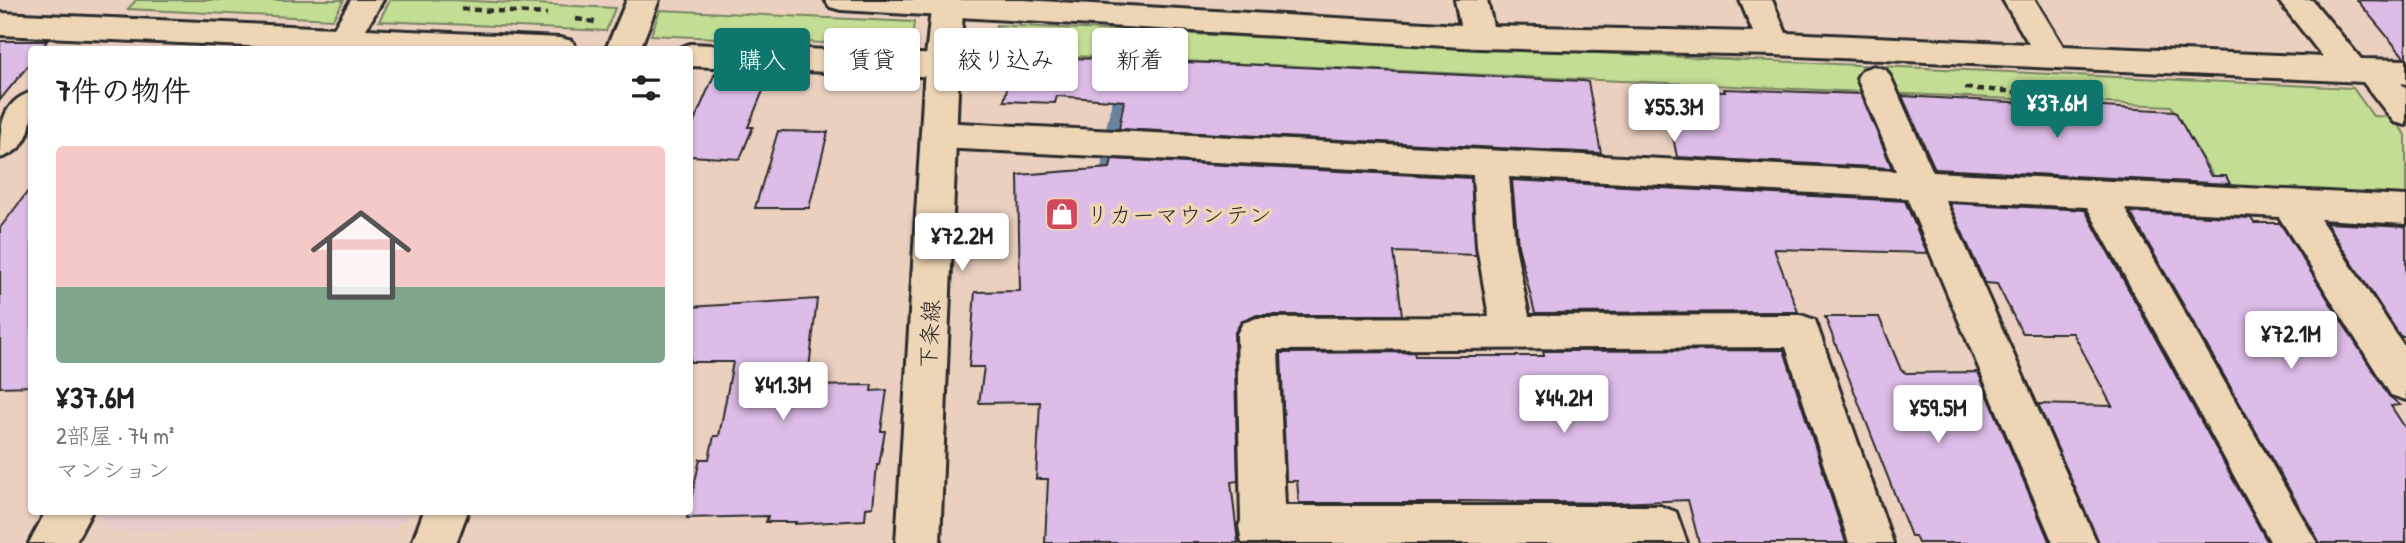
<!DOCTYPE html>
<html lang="ja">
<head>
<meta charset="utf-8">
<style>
	body { margin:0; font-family:"Patrick Hand","Klee One",sans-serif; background:#f2f2f2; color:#202124; height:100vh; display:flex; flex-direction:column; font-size:26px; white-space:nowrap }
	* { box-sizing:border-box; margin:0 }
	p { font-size:23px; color:#757577 }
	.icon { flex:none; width:38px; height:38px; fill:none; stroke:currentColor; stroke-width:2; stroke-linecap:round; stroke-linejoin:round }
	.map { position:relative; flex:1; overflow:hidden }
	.drawer { position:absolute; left:28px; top:46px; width:665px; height:469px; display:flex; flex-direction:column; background:#fff; border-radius:7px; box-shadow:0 2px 5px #0004 }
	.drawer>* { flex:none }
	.hud { position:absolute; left:714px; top:28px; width:665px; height:63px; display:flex; gap:14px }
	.price { position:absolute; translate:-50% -60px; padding:0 16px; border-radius:7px; background:#fff; color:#222; font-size:23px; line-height:46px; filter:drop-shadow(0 2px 4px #0008) }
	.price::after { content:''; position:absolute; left:50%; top:42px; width:21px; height:16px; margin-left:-10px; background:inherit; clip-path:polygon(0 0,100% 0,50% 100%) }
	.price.selected { background:#0f766e; color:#fff }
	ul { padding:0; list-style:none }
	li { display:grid; align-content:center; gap:14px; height:371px; padding:0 28px }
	li span { display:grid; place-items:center; height:217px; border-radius:7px; color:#555 }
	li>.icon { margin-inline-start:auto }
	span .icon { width:126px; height:126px; fill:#fffc; stroke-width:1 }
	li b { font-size:30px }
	h2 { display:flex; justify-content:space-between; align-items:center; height:84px; padding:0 28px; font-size:30px }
	.pill { padding:0 24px; border-radius:7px; background:#fff; box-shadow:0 2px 5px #0004; font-size:24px; line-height:63px }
	.pill.selected { background:#0f766e; color:#fff }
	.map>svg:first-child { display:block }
	.built { fill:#e7cacc }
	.green { fill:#c3dd94; stroke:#778460; stroke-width:2 }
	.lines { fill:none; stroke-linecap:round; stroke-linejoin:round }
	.stream { fill:#68839e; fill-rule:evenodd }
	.building { fill:#ddbce8; stroke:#2b2b2b; stroke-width:2 }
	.minor-casing { stroke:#2b2b2b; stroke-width:6 }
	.tertiary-casing { stroke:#2b2b2b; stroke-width:6 }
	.path { stroke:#2b2b2b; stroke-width:4.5; stroke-dasharray:7 5; stroke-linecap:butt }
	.minor { fill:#eed5b6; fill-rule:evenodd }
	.tertiary { fill:#eed5b6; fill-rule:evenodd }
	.labels { text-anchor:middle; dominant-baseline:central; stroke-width:7; stroke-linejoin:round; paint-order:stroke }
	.poi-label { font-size:23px; fill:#2b2b2b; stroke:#eed5b6; text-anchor:start }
	.street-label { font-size:23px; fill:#2b2b2b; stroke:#eed5b6 }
</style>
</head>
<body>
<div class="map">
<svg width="2406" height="543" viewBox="0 0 2406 543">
	<rect width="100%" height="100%" fill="#ebd0c0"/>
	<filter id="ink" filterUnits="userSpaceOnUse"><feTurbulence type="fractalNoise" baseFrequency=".0143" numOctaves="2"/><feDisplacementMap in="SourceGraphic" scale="14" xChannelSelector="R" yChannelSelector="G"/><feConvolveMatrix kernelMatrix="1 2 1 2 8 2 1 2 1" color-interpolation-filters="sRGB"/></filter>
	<g filter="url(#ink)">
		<path class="built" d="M 104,511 L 416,511 L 393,528 L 106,531 L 101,517 Z"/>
		<g class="green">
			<path d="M 136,0 L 344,0 L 333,19 L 128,9 Z"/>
			<path d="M 390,0 L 453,0 L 615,8 L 606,31 L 379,21 Z"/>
			<path d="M 660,10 L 914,22 L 911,47 L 651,35 Z"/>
			<path d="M 996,25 L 2353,88 L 2373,116 L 2392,117 L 2406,135 L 2406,196 L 2220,187 L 2171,106 L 985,52 L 986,41 L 997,34 Z"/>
		</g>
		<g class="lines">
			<path class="stream" d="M 1126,54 L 1131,58 L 1119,124 L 1111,184 L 1105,188 L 1099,184 L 1107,124 L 1121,58 Z"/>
		</g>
		<g class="building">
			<path d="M 2357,0 L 2406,1 L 2406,57 L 2404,57 Z"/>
			<path d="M 0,41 L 47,41 L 41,49 L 32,49 L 32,61 L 0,100 Z"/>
			<path d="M 1015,56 L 1238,64 L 1583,81 L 1588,82 L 1601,153 L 1119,129 L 1124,101 L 1057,96 L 1055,103 L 1004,101 Z"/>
			<path d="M 715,73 L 770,74 L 748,127 L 753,127 L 740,159 L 690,156 L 690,131 Z"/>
			<path d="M 1724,89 L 1861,94 L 1892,168 L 1677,157 L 1671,127 L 1688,128 L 1678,91 L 1725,92 Z"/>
			<path d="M 1902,96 L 2175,111 L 2211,176 L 2226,176 L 2230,184 L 1935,169 Z"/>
			<path d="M 778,131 L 828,132 L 809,208 L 755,208 Z"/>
			<path d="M 1112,159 L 1471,178 L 1476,255 L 1394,252 L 1402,315 L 1257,315 L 1241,322 L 1234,334 L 1238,481 L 1231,482 L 1238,543 L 1045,543 L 1048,479 L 1036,479 L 1040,402 L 979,403 L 984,367 L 969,367 L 975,292 L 1020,291 L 1018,175 L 1110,168 Z"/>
			<path d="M 1512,180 L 1905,201 L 1927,253 L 1774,249 L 1798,312 L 1535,313 L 1518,246 Z"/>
			<path d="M 32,186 L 32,386 L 0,387 L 0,228 Z"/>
			<path d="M 1949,203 L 2085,210 L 2268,543 L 2099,543 L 2038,404 L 2112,406 L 2073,333 L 2022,333 L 1997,284 L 1985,283 Z"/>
			<path d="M 2130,212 L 2251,218 L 2254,223 L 2280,223 L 2389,396 L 2400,405 L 2391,406 L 2406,429 L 2406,543 L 2320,543 Z"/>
			<path d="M 2326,223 L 2406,227 L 2406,336 L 2400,336 Z"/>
			<path d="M 817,299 L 807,386 L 872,385 L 871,391 L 887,390 L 881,431 L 885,431 L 879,465 L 877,465 L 873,507 L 866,508 L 865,520 L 795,524 L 796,522 L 766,522 L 768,516 L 687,518 L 700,459 L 709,459 L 714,436 L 719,436 L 733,362 L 690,362 L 690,307 Z"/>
			<path d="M 1825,317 L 1879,317 L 1901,370 L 1906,373 L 1978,372 L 2050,543 L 1918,543 L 1915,536 L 1911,536 Z"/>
			<path d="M 1784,350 L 1846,543 L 1699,543 L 1688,500 L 1619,503 L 1459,501 L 1460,503 L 1299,503 L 1297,481 L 1286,481 L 1281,353 L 1414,352 L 1415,356 L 1544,356 L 1543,351 Z"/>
		</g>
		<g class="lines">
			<g class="minor-casing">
				<g id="minor">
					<path d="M 351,0 L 383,0 L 366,29 L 560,38 L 572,41 L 577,49 L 314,49 L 0,35 L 0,13 L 334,28 Z"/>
					<path d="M 627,0 L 659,0 L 640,49 L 606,49 Z"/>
					<path d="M 825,0 L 1023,0 L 1460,25 L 1455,0 L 1487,0 L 1493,26 L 1753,32 L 1740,0 L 1772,0 L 1786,33 L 2029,44 L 2003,0 L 2035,0 L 2063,46 L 2323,57 L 2278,0 L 2312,0 L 2361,59 L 2406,60 L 2406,84 L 2401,83 L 2406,89 L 2406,125 L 2394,122 L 2363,82 L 1774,55 L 1479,48 L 841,10 L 830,7 Z"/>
					<path d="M 690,44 L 942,55 L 954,58 L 959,66 L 954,74 L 942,77 L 690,66 L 690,49 L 677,49 Z"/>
					<path d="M 1874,66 L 1886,70 L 1891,78 L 1933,172 L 2406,196 L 2406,224 L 2320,219 L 2406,349 L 2406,400 L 2391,395 L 2279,217 L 2125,209 L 2317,543 L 2271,543 L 2087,207 L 1945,200 L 2097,543 L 2053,543 L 1907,198 L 1509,177 L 1515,246 L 1529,316 L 1801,315 L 1815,320 L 1893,543 L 1849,543 L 1786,347 L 1278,350 L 1285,506 L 1660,506 L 1676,512 L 1687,543 L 1242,543 L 1239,526 L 1241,521 L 1237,334 L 1243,323 L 1257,318 L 1489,317 L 1477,246 L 1473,175 L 940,148 L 928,144 L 922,135 L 928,126 L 940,122 L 1896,171 L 1857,78 L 1862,70 Z"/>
					<path d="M 32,92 C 32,121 33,148 0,158 C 0,129 0,102 32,92 Z"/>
					<path d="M 46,511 L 92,511 L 75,543 L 29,543 Z"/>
					<path d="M 424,511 L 468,511 L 456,543 L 412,543 Z"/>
				</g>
			</g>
			<g class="tertiary-casing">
				<path id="tertiary" d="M 932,0 L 964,0 L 959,66 L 940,543 L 896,543 L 925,66 Z"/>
			</g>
			<g class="path">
				<path d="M 461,9 L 547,14"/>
				<path d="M 576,19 L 595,22"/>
				<path d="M 1965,88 L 2043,94 L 2071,93"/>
			</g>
			<use href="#minor" class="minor"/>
			<use href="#tertiary" class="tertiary"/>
		</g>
	</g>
	<defs>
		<g id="shop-square" transform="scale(1.75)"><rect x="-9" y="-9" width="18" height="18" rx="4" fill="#d1495b" stroke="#eed5b6"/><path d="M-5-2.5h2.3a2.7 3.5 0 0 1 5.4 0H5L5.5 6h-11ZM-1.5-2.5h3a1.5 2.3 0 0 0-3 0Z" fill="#fff"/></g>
	</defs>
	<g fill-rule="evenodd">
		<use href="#shop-square" x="1062" y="214"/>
	</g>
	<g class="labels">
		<g class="poi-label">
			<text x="1086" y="214">リカーマウンテン</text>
		</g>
		<g class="street-label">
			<text transform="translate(929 334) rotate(-87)">下条線</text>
		</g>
	</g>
</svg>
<b class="price selected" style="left:2057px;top:140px">¥37.6M</b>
<b class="price" style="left:1674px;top:144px">¥55.3M</b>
<b class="price" style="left:962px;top:273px">¥72.2M</b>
<b class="price" style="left:2291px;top:371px">¥72.1M</b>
<b class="price" style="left:783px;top:422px">¥41.3M</b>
<b class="price" style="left:1564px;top:435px">¥44.2M</b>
<b class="price" style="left:1938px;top:445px">¥59.5M</b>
<div class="hud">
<a class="pill selected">購入</a>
<a class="pill">賃貸</a>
<a class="pill">絞り込み</a>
<a class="pill">新着</a>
</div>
<section class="drawer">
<h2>7件の物件<svg class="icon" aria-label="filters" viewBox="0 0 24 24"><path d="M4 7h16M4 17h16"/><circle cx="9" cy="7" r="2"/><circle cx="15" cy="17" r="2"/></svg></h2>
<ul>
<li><span style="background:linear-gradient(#f6c9c9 65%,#7fa58c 0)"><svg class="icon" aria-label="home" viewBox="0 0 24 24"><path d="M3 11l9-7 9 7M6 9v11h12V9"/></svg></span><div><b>¥37.6M</b><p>2部屋 · 74 m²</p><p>マンション</p></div></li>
</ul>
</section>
</div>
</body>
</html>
